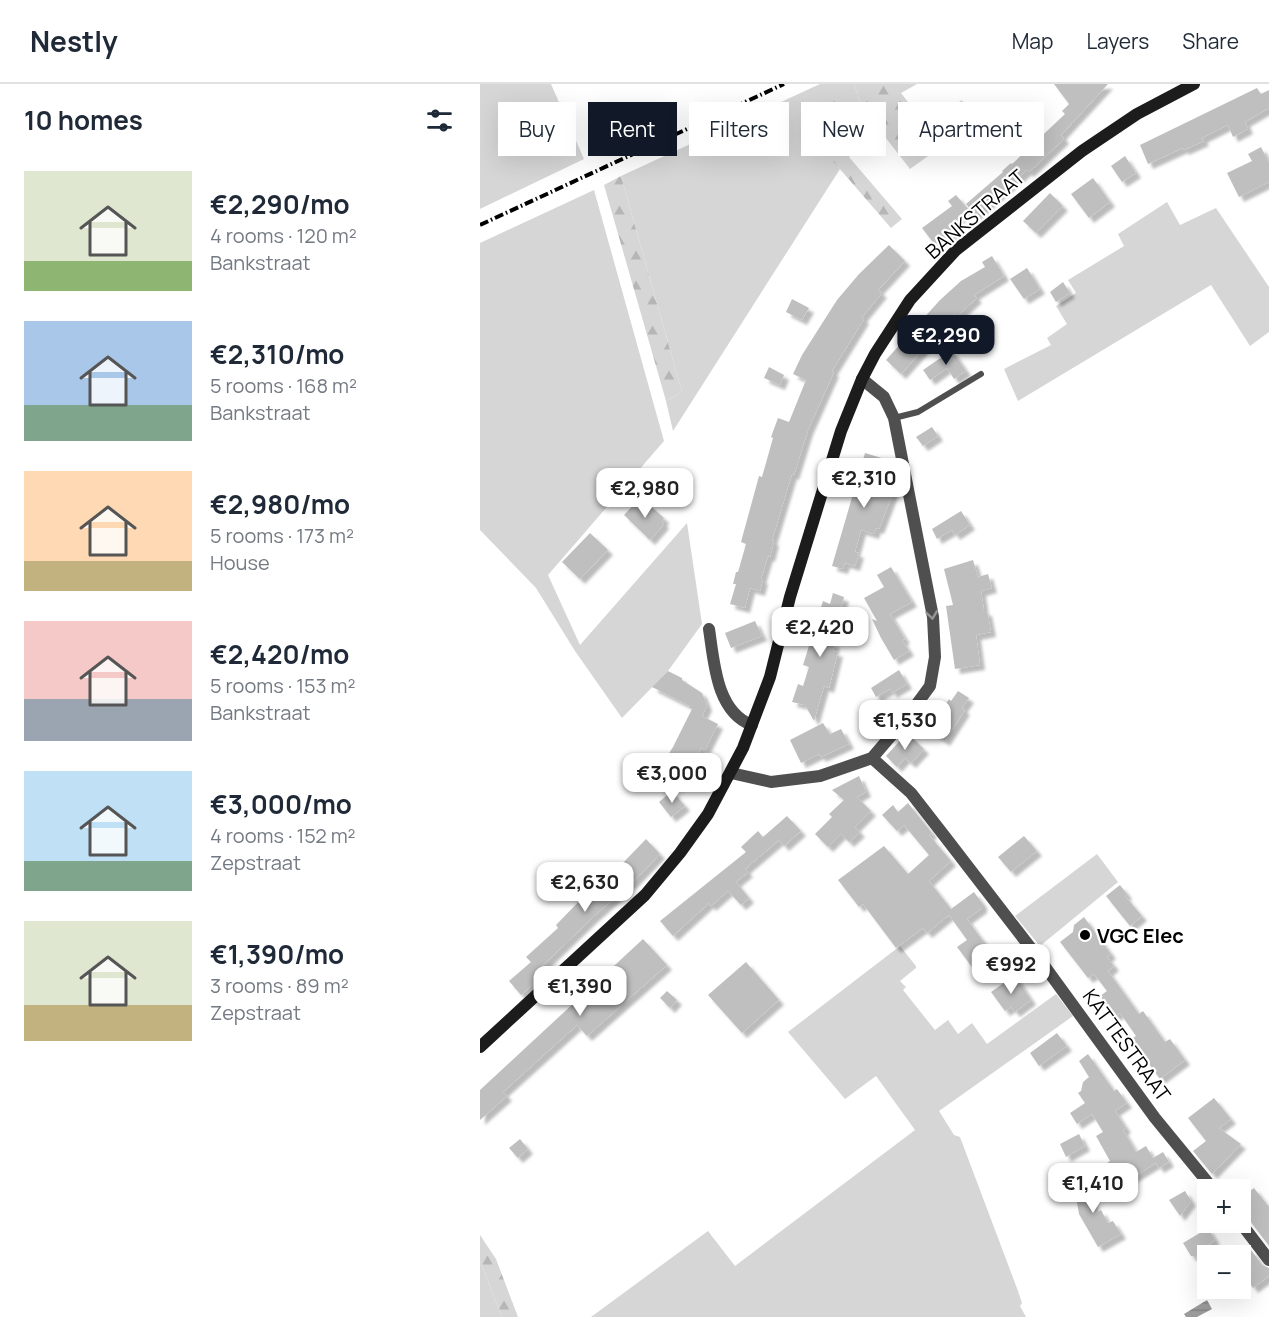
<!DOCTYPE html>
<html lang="en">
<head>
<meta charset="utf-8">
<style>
	body { margin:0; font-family:Manrope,sans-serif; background:#f6f6f7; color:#1f2937; height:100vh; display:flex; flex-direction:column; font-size:22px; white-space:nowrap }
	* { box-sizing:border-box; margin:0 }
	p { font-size:20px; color:#747a83 }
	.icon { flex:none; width:33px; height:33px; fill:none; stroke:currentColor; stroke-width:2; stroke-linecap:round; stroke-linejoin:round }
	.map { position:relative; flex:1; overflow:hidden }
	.panel { display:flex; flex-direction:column; background:#fff; width:480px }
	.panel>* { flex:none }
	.guide { position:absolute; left:18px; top:18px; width:570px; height:54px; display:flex; gap:12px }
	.controls { position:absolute; left:717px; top:1095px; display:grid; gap:12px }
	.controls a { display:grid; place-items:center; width:54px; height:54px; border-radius:0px; background:#fff; box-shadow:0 6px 24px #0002; font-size:30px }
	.price { position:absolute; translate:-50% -51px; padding:0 14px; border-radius:12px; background:#fff; color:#222; font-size:20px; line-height:39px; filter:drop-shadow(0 2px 3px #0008) }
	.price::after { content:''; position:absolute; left:50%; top:36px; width:18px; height:14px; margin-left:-9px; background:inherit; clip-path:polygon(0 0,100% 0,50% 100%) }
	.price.active { background:#111827; color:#fff }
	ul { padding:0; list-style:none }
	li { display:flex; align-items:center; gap:18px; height:150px; padding:0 24px }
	li span { display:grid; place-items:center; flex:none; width:168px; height:120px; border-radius:0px; color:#555 }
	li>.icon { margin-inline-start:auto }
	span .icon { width:72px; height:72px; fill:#fffc; stroke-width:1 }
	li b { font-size:26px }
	h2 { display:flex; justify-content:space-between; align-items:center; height:72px; padding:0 24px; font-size:26px }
	.tag { padding:0 21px; border-radius:0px; background:#fff; box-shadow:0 6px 24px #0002; font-size:21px; line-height:54px }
	.tag.active { background:#111827; color:#fff }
	header { display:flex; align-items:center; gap:36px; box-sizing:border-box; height:84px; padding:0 30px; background:#fff; border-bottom:2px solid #e0e1e3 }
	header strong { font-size:28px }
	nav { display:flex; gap:33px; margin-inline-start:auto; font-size:21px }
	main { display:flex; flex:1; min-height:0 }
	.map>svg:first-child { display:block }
	.green { fill:#d6d6d6 }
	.forest { fill:url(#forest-firs) }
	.water { fill:url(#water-rules) }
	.building { fill:#bfbfbf; filter:url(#shadow) }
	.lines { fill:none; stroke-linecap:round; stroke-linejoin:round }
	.lane { stroke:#4f4f4f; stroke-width:6 }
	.street { stroke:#4f4f4f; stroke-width:12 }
	.secondary { stroke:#1c1c1c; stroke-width:12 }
	.rail { stroke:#000; stroke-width:4; stroke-dasharray:9 3 1.5 3; stroke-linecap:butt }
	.oneway { stroke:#959595 }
	.poi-dot { fill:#000; stroke:#fff; stroke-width:2 }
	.labels { text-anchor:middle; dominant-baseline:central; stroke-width:4.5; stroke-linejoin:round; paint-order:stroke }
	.street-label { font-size:20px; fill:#000; stroke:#fff }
	.poi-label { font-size:20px; font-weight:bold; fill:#000; stroke:#fff; text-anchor:start }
</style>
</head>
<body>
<header>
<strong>Nestly</strong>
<nav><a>Map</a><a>Layers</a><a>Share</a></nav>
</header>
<main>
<section class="panel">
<h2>10 homes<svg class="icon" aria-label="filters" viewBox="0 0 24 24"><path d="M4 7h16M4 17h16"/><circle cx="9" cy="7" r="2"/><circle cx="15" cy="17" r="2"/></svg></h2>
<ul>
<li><span style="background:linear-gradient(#dfe7d0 75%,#8fb573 0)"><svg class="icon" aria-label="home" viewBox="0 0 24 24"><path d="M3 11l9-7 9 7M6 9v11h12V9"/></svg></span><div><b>€2,290/mo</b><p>4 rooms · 120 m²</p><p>Bankstraat</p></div></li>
<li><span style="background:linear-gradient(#a9c7e8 70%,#7fa58c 0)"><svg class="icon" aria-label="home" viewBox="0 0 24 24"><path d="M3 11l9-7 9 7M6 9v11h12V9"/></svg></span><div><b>€2,310/mo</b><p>5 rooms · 168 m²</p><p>Bankstraat</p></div></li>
<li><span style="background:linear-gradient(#ffd9b3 75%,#c2b280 0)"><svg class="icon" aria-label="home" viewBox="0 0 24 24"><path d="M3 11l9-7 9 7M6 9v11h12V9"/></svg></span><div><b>€2,980/mo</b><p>5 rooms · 173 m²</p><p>House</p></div></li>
<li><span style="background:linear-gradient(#f6c9c9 65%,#9aa5b1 0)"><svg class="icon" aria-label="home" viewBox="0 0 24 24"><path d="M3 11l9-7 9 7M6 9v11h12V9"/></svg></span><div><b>€2,420/mo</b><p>5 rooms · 153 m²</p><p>Bankstraat</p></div></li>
<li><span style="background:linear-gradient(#bfe0f5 75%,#7fa58c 0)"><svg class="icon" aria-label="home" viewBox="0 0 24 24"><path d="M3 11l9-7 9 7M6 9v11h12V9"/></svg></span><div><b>€3,000/mo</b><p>4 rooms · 152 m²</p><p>Zepstraat</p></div></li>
<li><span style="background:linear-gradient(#dfe7d0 70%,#c2b280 0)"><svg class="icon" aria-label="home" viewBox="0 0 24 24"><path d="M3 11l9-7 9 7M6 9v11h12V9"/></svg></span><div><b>€1,390/mo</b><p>3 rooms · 89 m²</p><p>Zepstraat</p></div></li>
</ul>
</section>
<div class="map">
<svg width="789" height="1233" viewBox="0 0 789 1233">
	<defs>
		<pattern id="forest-firs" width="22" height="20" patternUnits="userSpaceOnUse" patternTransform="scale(1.5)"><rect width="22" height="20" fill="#d6d6d6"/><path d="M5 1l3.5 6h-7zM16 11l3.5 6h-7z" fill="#b6b6b6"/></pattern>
		<pattern id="water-rules" width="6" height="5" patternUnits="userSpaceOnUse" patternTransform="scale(1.5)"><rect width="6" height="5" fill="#9d9d9d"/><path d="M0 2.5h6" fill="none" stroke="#858585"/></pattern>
		<filter id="shadow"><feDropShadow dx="5" dy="5" stdDeviation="1.5" flood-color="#0004"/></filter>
	</defs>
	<rect width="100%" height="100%" fill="#fff"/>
	<g class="green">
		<path d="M 0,0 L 71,0 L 104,75 L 0,125 Z"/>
		<path d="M 340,0 L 374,0 L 380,17 L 370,26 L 322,36 L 360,85 L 193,347 L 186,317 L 202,308 L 141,92 Z"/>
		<path d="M 114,106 L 184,357 L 68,491 L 100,561 L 207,439 L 222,540 L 188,587 L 142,634 L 95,567 L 56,504 L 0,446 L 0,159 Z"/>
		<path d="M 687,118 L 700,141 L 736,124 L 789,203 L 789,248 L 770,262 L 731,201 L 538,317 L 524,285 L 571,261 L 567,254 L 587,240 L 576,222 L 596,209 L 588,196 L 644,162 L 638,150 Z"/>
		<path d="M 617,770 L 638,798 L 560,862 L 535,832 Z"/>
		<path d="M 420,862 L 436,882 L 436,884 L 420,897 L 426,903 L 423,906 L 455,946 L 468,936 L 478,950 L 492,939 L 507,960 L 576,910 L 593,932 L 459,1027 L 474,1051 L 480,1053 L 538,1207 L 542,1219 L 540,1222 L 546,1233 L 111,1233 L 228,1147 L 255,1182 L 435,1046 L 396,992 L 365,1015 L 308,948 Z"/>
		<path d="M 0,1177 L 22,1233 L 0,1233 Z"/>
	</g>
	<g class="forest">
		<path d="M 374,0 L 437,0 L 421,9 L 445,40 L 482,16 L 493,40 L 430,85 L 388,31 L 373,44 L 385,60 L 369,73 L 422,135 L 411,144 L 333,54 L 322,37 L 353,8 L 370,25 L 380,17 Z"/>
		<path d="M 141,92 L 202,308 L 186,317 L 124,101 Z"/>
		<path d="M 0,1151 L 16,1175 L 38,1233 L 22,1233 L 0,1177 Z"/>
	</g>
	<path class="water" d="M 727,1216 L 732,1225 L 717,1233 L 706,1233 L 704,1230 Z"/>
	<g class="building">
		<path d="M 574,0 L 628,0 L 581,51 L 584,55 L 549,88 L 547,86 L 495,131 L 486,120 L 523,88 L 522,87 L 531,79 L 532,80 L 585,30 L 582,27 L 589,20 Z"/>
		<path d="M 777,4 L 781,10 L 789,6 L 789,24 L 765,38 L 768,45 L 753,53 L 748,41 L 722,54 L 724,57 L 704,66 L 703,64 L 668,80 L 660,61 Z"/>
		<path d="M 781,63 L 789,79 L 789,98 L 759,113 L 747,89 L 772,77 L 768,70 Z"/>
		<path d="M 645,72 L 656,89 L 642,98 L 631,82 Z"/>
		<path d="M 613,94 L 630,118 L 609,134 L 591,110 Z"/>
		<path d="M 570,109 L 583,122 L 556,149 L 543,137 Z"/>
		<path d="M 476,111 L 489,126 L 473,139 L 478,145 L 455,161 L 442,144 L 472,122 L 468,117 Z"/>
		<path d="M 409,161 L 425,177 L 398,206 L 402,209 L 382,233 L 384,235 L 352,287 L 354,288 L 328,346 L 314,391 L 312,390 L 292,456 L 294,457 L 290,473 L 288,472 L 281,495 L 283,495 L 280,507 L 270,504 L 265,524 L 250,520 L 256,500 L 253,500 L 256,488 L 258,488 L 266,460 L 261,458 L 279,392 L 282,393 L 293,354 L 291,353 L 298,334 L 309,338 L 326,296 L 313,290 L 322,271 L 357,216 L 379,190 Z"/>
		<path d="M 512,172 L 524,192 L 494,211 L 497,214 L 477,232 L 475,230 L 421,290 L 406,276 L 460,216 L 481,197 L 505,183 L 502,178 Z"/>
		<path d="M 547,184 L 560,205 L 544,215 L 530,195 Z"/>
		<path d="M 583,198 L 590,209 L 576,218 L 570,208 Z"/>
		<path d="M 312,215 L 329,224 L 322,236 L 306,228 Z"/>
		<path d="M 472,266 L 486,287 L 474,295 L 467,284 L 450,296 L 443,286 Z"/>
		<path d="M 289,283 L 304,291 L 300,301 L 284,294 Z"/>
		<path d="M 452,343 L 458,352 L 443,362 L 436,353 Z"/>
		<path d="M 385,369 L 405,375 L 406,384 L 401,403 L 414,406 L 399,445 L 396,444 L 394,450 L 381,446 L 375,468 L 379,469 L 375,482 L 365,479 L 363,485 L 352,482 Z"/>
		<path d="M 159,415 L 166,422 L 168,420 L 184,434 L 182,438 L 184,440 L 170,456 L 144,431 Z"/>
		<path d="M 481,427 L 490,441 L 475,451 L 472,446 L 457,455 L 452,445 Z"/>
		<path d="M 110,449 L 128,466 L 100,495 L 82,478 Z"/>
		<path d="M 493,476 L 498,493 L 508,490 L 512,504 L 501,507 L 504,527 L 507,527 L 511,548 L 496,551 L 500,581 L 475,585 L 466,522 L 473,521 L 464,485 Z"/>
		<path d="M 411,483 L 432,518 L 410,530 L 425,555 L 422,556 L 429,567 L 414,576 L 401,554 L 392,535 L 397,537 L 384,514 L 404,503 L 397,491 Z"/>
		<path d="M 353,509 L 364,513 L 357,537 L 354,536 L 347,556 L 355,559 L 353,567 L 358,568 L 349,604 L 344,602 L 334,637 L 325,621 L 312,618 L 318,600 L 323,602 L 329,583 L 323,581 L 343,517 L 350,520 Z"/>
		<path d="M 275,537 L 282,552 L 251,564 L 245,549 Z"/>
		<path d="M 419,586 L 427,600 L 412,609 L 410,605 L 396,613 L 391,604 Z"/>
		<path d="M 188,587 L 202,594 L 202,596 L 222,609 L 227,622 L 222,632 L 238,640 L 225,666 L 221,664 L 199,703 L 176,690 L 193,663 L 212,625 L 209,624 L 210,622 L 172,603 Z"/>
		<path d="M 478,607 L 489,614 L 482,624 L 485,626 L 465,657 L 449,646 L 469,615 L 471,617 Z"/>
		<path d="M 343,639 L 350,650 L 361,645 L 369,660 L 341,673 L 339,670 L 321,679 L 310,656 Z"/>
		<path d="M 427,649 L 444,665 L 431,679 L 425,674 L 417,683 L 406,672 Z"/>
		<path d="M 379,692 L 386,708 L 377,713 L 391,727 L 375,743 L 380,748 L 369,758 L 361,750 L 348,763 L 335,750 L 352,733 L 349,730 L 364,716 L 352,706 Z"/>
		<path d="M 192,707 L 205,722 L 191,733 L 179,718 Z"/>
		<path d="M 428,719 L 452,749 L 449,751 L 471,777 L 449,797 L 471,825 L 494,808 L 502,819 L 502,824 L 487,835 L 503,857 L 501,858 L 512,874 L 495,887 L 477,863 L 487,856 L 469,831 L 447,849 L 443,844 L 416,864 L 383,820 L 379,823 L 358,796 L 404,762 L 428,790 L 449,771 L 424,741 L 417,747 L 402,731 L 413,721 L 418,728 Z"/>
		<path d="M 307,732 L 321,747 L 304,762 L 299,756 L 265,785 L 268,788 L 256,798 L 269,814 L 261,821 L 248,807 L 231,822 L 229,819 L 193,852 L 180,837 L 266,768 L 261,763 L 278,747 L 283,753 Z"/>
		<path d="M 544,752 L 557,767 L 531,788 L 518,773 Z"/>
		<path d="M 166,755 L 180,770 L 154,797 L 113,833 L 56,888 L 61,893 L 41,911 L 29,897 L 51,878 L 46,873 L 78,844 L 76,841 L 112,804 L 113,806 L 140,782 Z"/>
		<path d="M 640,801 L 647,810 L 645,812 L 662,832 L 650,842 L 626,812 Z"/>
		<path d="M 604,833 L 631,870 L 627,873 L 634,882 L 628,887 L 659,930 L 663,927 L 685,958 L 690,955 L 705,976 L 680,995 L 651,955 L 656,952 L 640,929 L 635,932 L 620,912 L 627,907 L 614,890 L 608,894 L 580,858 L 593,848 L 594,841 Z"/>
		<path d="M 163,855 L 187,881 L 107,952 L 97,941 L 23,1008 L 27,1012 L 0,1036 L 0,1006 Z"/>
		<path d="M 266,878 L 299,916 L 262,949 L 228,911 Z"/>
		<path d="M 535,891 L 551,916 L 535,928 L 531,923 L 525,927 L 511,908 Z"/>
		<path d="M 187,907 L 197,916 L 190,924 L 180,914 Z"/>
		<path d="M 577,949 L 587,962 L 559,982 L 550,969 Z"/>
		<path d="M 608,970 L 634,1007 L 637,1005 L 647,1019 L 635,1027 L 646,1044 L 643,1046 L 656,1068 L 666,1062 L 673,1074 L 683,1068 L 689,1078 L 679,1084 L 676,1079 L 642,1100 L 639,1094 L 614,1087 L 630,1077 L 616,1052 L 623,1048 L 612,1030 L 597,1040 L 590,1029 L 605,1019 L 598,1009 L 601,1007 L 603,998 L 609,993 L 599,977 Z"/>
		<path d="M 734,1014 L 751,1035 L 739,1044 L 761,1060 L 732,1090 L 713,1067 L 726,1057 L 708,1034 Z"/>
		<path d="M 599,1050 L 605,1062 L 586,1073 L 580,1060 Z"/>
		<path d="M 40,1055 L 48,1065 L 38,1074 L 29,1064 Z"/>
		<path d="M 608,1090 L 615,1130 L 621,1126 L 628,1139 L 633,1137 L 641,1150 L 618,1163 L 599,1130 L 596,1113 L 589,1102 Z"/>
		<path d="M 774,1104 L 789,1123 L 789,1162 L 767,1133 L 760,1130 L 760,1114 Z"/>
		<path d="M 705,1107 L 711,1117 L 700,1132 L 689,1116 Z"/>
		<path d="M 728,1144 L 735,1156 L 728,1161 L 734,1172 L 728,1172 L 728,1192 L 716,1172 L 711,1172 L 703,1159 Z"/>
		<path d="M 771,1166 L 782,1181 L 789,1184 L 789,1192 L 773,1204 L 760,1185 L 760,1174 Z"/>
	</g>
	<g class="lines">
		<path class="lane" d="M 414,334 L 438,328 L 501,290"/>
		<g class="street">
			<path d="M 229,545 C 234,577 236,628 272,641"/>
			<path d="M 392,674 L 431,709 L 466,754 L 563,880 L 675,1034 L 734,1106"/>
			<path d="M 251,689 L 291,698 L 340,692 L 392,674 L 428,632 L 450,602 L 455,573 L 453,533 L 414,334 L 404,313 L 382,295"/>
			<path d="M 760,1138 L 789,1176"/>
		</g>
		<path class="secondary" d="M 0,963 L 165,811 L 200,769 L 228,730 L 263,664 L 290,593 L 310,513 L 361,347 L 382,295 L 395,270 L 430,216 L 476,166 L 602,67 L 657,30 L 714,0"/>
		<path class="rail" d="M 0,141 L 304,0"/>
	</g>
	<defs><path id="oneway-chevron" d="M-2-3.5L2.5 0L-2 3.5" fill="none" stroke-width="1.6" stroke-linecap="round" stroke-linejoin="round" transform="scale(1.5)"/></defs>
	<use class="oneway" href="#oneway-chevron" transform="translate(452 531) rotate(82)"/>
	<circle class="poi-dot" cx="605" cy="851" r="6"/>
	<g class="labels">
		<g class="street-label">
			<text transform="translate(495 130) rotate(-41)">BANKSTRAAT</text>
			<text transform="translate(647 961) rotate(54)">KATTESTRAAT</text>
		</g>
		<g class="poi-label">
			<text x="617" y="851">VGC Elec</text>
		</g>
	</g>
</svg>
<div class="controls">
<a>+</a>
<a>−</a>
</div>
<b class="price active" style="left:466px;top:282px">€2,290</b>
<b class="price" style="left:384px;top:425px">€2,310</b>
<b class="price" style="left:165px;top:435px">€2,980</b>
<b class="price" style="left:340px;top:574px">€2,420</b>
<b class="price" style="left:425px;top:667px">€1,530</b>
<b class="price" style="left:192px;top:720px">€3,000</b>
<b class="price" style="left:105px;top:829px">€2,630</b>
<b class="price" style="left:531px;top:911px">€992</b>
<b class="price" style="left:100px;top:933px">€1,390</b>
<b class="price" style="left:613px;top:1130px">€1,410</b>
<div class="guide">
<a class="tag">Buy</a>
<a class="tag active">Rent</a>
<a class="tag">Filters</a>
<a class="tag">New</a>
<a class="tag">Apartment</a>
</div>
</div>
</main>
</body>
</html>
